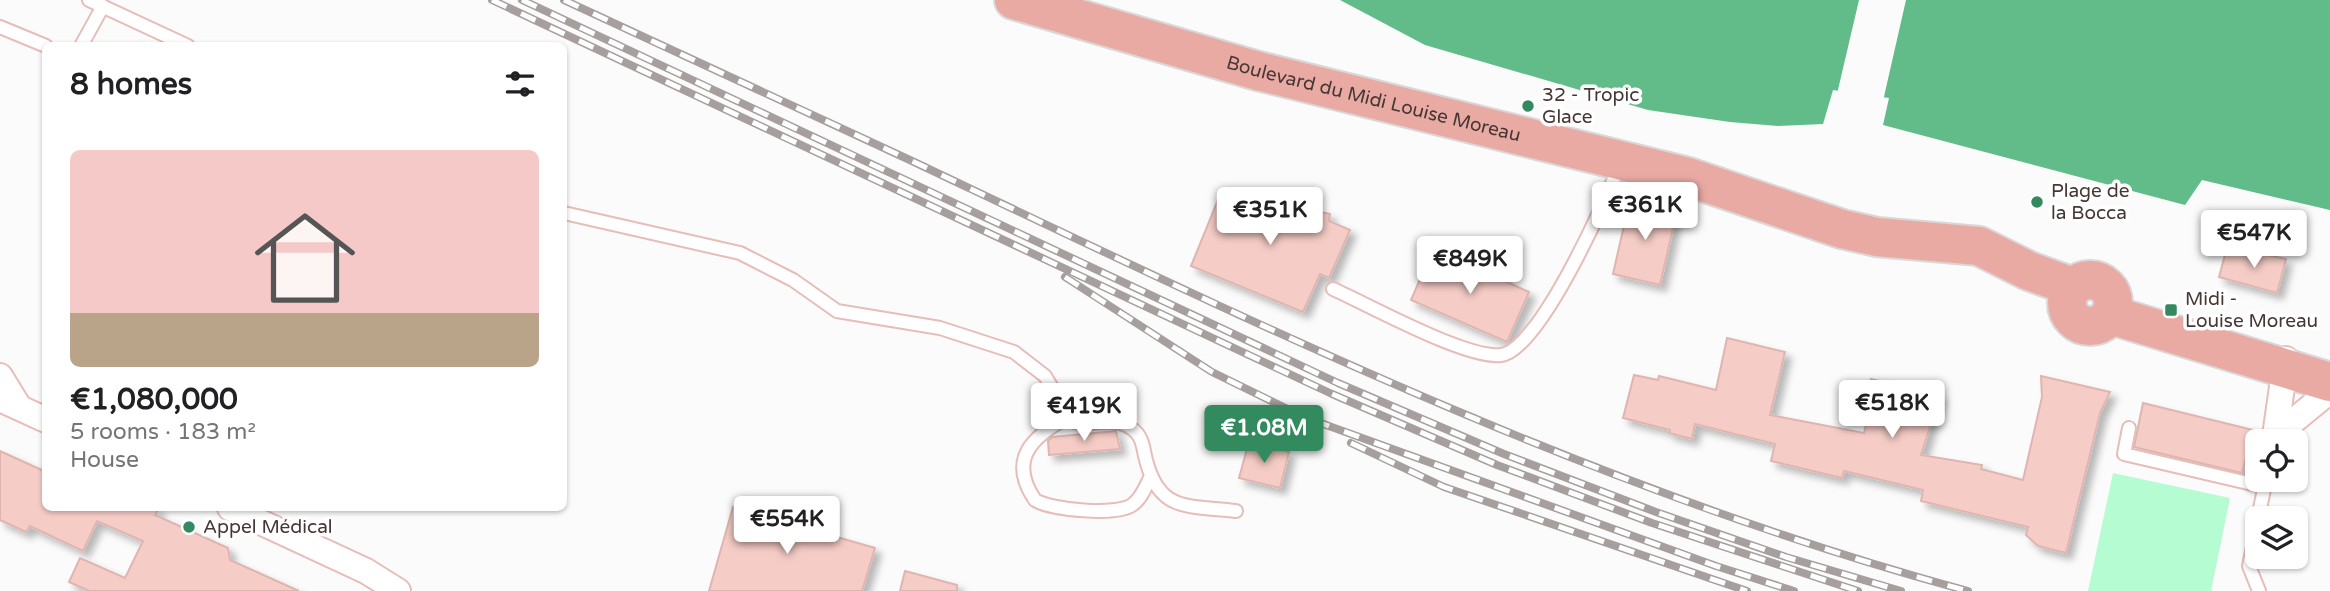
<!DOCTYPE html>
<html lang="en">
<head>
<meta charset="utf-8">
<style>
	body { margin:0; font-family:"Varela Round",sans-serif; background:#f6f6f6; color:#202124; height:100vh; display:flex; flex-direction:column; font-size:26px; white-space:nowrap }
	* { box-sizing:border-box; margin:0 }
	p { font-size:23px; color:#757577 }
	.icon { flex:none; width:38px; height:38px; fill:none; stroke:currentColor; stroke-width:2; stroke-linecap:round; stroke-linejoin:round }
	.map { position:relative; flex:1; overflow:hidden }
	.drawer { position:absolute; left:42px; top:42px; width:525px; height:469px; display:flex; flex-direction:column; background:#fff; border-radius:10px; box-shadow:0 2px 5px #0004 }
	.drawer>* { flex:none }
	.fabs { position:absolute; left:2245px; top:429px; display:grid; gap:14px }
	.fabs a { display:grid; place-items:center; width:63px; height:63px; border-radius:10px; background:#fff; box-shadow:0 2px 5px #0004; font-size:35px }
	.price { position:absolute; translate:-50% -60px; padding:0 16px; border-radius:7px; background:#fff; color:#222; font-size:23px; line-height:46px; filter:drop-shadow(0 2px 4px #0008) }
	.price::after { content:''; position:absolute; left:50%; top:42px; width:21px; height:16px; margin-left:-10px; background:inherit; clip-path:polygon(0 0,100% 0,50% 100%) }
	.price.selected { background:#338a5e; color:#fff }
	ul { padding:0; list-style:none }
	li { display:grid; align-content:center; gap:14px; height:371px; padding:0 28px }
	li+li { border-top:2px solid #e0e0e0 }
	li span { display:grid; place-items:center; height:217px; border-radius:10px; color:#555 }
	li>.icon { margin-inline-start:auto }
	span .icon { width:126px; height:126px; fill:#fffc; stroke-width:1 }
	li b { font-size:30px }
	h2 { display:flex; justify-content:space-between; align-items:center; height:84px; padding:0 28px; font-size:30px }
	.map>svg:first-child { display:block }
	.green { fill:#b5fcd2 }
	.water { fill:#61bc8a }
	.pier { fill:#fbfbfb }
	.building { fill:#f5ccc6; stroke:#deb5b0; stroke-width:2; filter:url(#shadow) }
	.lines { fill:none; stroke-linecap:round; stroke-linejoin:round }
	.lane-casing { stroke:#e6bdb8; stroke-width:16 }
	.street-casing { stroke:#e6bdb8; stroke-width:28 }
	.primary-casing { stroke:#dad7d6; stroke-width:42 }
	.lane { stroke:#fff; stroke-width:12 }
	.street { stroke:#fff; stroke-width:24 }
	.primary { stroke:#e9aaa4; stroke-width:38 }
	.rail-casing { stroke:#a69f9e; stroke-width:8 }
	.rail { stroke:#fff; stroke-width:5; stroke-dasharray:16; stroke-linecap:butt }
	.poi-dot { fill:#338a5e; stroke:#fff; stroke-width:2.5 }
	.labels { text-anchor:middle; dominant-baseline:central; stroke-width:7; stroke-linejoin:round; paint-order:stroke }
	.poi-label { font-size:19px; fill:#473734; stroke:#fff; text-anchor:start }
	.street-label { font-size:19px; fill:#473734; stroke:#fff }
</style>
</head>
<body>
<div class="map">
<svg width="2330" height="591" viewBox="0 0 2330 591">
	<defs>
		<filter id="shadow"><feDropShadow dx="6" dy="6" stdDeviation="3.5" flood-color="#0004"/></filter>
	</defs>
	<rect width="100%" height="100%" fill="#fbfbfb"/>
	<path class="green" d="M 2113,473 L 2230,498 L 2211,591 L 2088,591 Z"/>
	<path class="water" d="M 1340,0 L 2330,0 L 2330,210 L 2202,180 L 2185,205 L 1883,125 L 1889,98 L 1833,90 L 1823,124 L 1778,126 L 1730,122 L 1648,110 L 1425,45 Z"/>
	<path class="pier" d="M 1859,0 L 1906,0 L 1883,101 L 1837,94 Z"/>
	<g class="building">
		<path d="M 1222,190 L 1330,214 L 1329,221 L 1350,230 L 1329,278 L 1320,274 L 1303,312 L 1191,266 Z"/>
		<path d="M 1630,199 L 1677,210 L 1660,285 L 1613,274 Z"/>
		<path d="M 1433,249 L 1529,292 L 1507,342 L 1411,300 Z"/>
		<path d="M 2244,250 L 2286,259 L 2277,293 L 2219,277 L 2226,251 L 2242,255 Z"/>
		<path d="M 1727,338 L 1785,352 L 1770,415 L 1864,433 L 1871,405 L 1871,379 L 1940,395 L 1921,455 L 1982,465 L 1981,469 L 2023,480 L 2042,397 L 2041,376 L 2110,392 L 2100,413 L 2066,553 L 2038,546 L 2026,535 L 2028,527 L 1921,501 L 1923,490 L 1844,471 L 1842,478 L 1771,461 L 1775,444 L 1695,424 L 1692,439 L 1669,433 L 1670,430 L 1623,418 L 1634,375 L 1658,380 L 1659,376 L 1716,390 Z"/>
		<path d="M 2143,403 L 2253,430 L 2242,473 L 2134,447 Z"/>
		<path d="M 1116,431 L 1120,449 L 1049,455 L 1048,441 L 1052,437 Z"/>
		<path d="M 1249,441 L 1289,452 L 1280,488 L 1239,478 Z"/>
		<path d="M 0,451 L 46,472 L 46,508 L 159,508 L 155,515 L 228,548 L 230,560 L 299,591 L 89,591 L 69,582 L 80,558 L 125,578 L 143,541 L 97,521 L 83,551 L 30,526 L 26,532 L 0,520 Z"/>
		<path d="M 773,505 L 805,514 L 802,527 L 875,548 L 862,591 L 709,591 L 733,507 L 770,518 Z"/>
		<path d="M 905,571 L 957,585 L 957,591 L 900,591 Z"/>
	</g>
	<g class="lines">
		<g class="lane-casing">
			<g id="lane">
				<path d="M 89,0 L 188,46"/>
				<path d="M 0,27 L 46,46"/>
				<path d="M 81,46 L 103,6"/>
				<path d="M 564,213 L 740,253 L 793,280 L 837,311 L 940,328 L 1014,352 L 1045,376 L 1072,421 C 1091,427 1114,416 1131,428 C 1141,434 1143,445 1145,456 C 1158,513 1187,505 1236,511"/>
				<path d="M 1333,289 C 1369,305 1466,359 1501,355 C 1539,351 1606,200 1620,164"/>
				<path d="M 1068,417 C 1033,436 1007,459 1035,500 C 1051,510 1116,516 1132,505 C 1141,499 1145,488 1150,478"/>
				<path d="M 2129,428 L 2124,454 L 2265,487"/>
				<path d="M 2258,518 L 2266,480"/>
				<path d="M 2258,523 L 2249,566 L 2259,591"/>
			</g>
		</g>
		<g class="street-casing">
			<g id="street">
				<path d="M 0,376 L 19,407"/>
				<path d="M 0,399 L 46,420"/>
				<path d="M 2275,436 L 2286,359"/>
				<path d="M 2275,436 L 2330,391"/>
				<path d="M 230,508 L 366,571 L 398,591"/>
			</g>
		</g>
		<g class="primary-casing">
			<g id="primary">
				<path id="s1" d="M 1014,0 L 1258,71 L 1688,177 L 1842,229 L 1877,237 L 1979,246 L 2029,271 L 2073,287"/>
				<circle cx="2090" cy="303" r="23"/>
				<path d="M 2111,315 L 2330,382"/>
			</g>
		</g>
		<use href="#lane" class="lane"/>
		<use href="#street" class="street"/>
		<use href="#primary" class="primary"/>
		<g class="rail-casing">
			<g id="rail">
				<path d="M 492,0 L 1332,394 L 1497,465 L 1652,523 L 1858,591"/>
				<path d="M 522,0 L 1338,383 L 1504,454 L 1656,512 L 1786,557 L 1901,591"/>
				<path d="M 564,0 C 680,54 796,107 912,161 C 1256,324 1598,491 1968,591"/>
				<path d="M 1065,277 L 1212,372 L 1304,417 L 1716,566 L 1794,591"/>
				<path d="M 1351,443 L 1444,487 L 1747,591"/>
			</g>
		</g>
		<use href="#rail" class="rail"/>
	</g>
	<g class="poi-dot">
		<circle cx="1528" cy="106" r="7"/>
		<circle cx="2037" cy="202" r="7"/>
		<rect x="2164" y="303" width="14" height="14" rx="3.5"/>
		<circle cx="189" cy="527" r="7"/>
	</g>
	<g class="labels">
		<g class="poi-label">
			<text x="1542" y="95">32 - Tropic<tspan x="1542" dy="22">Glace</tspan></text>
			<text x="2051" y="191">Plage de<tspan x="2051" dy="22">la Bocca</tspan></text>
			<text x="2185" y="299">Midi -<tspan x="2185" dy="22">Louise Moreau</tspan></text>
			<text x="203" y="527">Appel Médical</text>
		</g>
		<g class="street-label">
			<text stroke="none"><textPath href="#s1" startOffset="373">Boulevard du Midi Louise Moreau</textPath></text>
		</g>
	</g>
</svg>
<div class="fabs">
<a><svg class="icon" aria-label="locate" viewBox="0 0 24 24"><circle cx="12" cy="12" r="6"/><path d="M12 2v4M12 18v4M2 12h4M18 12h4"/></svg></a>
<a><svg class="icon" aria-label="layers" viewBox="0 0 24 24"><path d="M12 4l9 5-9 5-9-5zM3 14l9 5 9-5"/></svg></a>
</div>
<b class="price" style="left:1645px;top:242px">€361K</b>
<b class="price" style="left:1270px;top:247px">€351K</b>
<b class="price" style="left:2254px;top:270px">€547K</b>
<b class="price" style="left:1470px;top:296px">€849K</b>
<b class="price" style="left:1892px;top:440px">€518K</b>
<b class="price" style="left:1084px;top:443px">€419K</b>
<b class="price selected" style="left:1264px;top:465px">€1.08M</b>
<b class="price" style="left:787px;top:556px">€554K</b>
<section class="drawer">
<h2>8 homes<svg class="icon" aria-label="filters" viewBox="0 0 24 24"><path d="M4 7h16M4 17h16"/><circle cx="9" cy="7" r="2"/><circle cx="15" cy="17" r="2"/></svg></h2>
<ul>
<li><span style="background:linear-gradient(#f6c9c9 75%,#b9a48a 0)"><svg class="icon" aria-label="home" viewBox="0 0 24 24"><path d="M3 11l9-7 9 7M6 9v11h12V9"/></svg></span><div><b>€1,080,000</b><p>5 rooms · 183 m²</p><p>House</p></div></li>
</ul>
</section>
</div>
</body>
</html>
